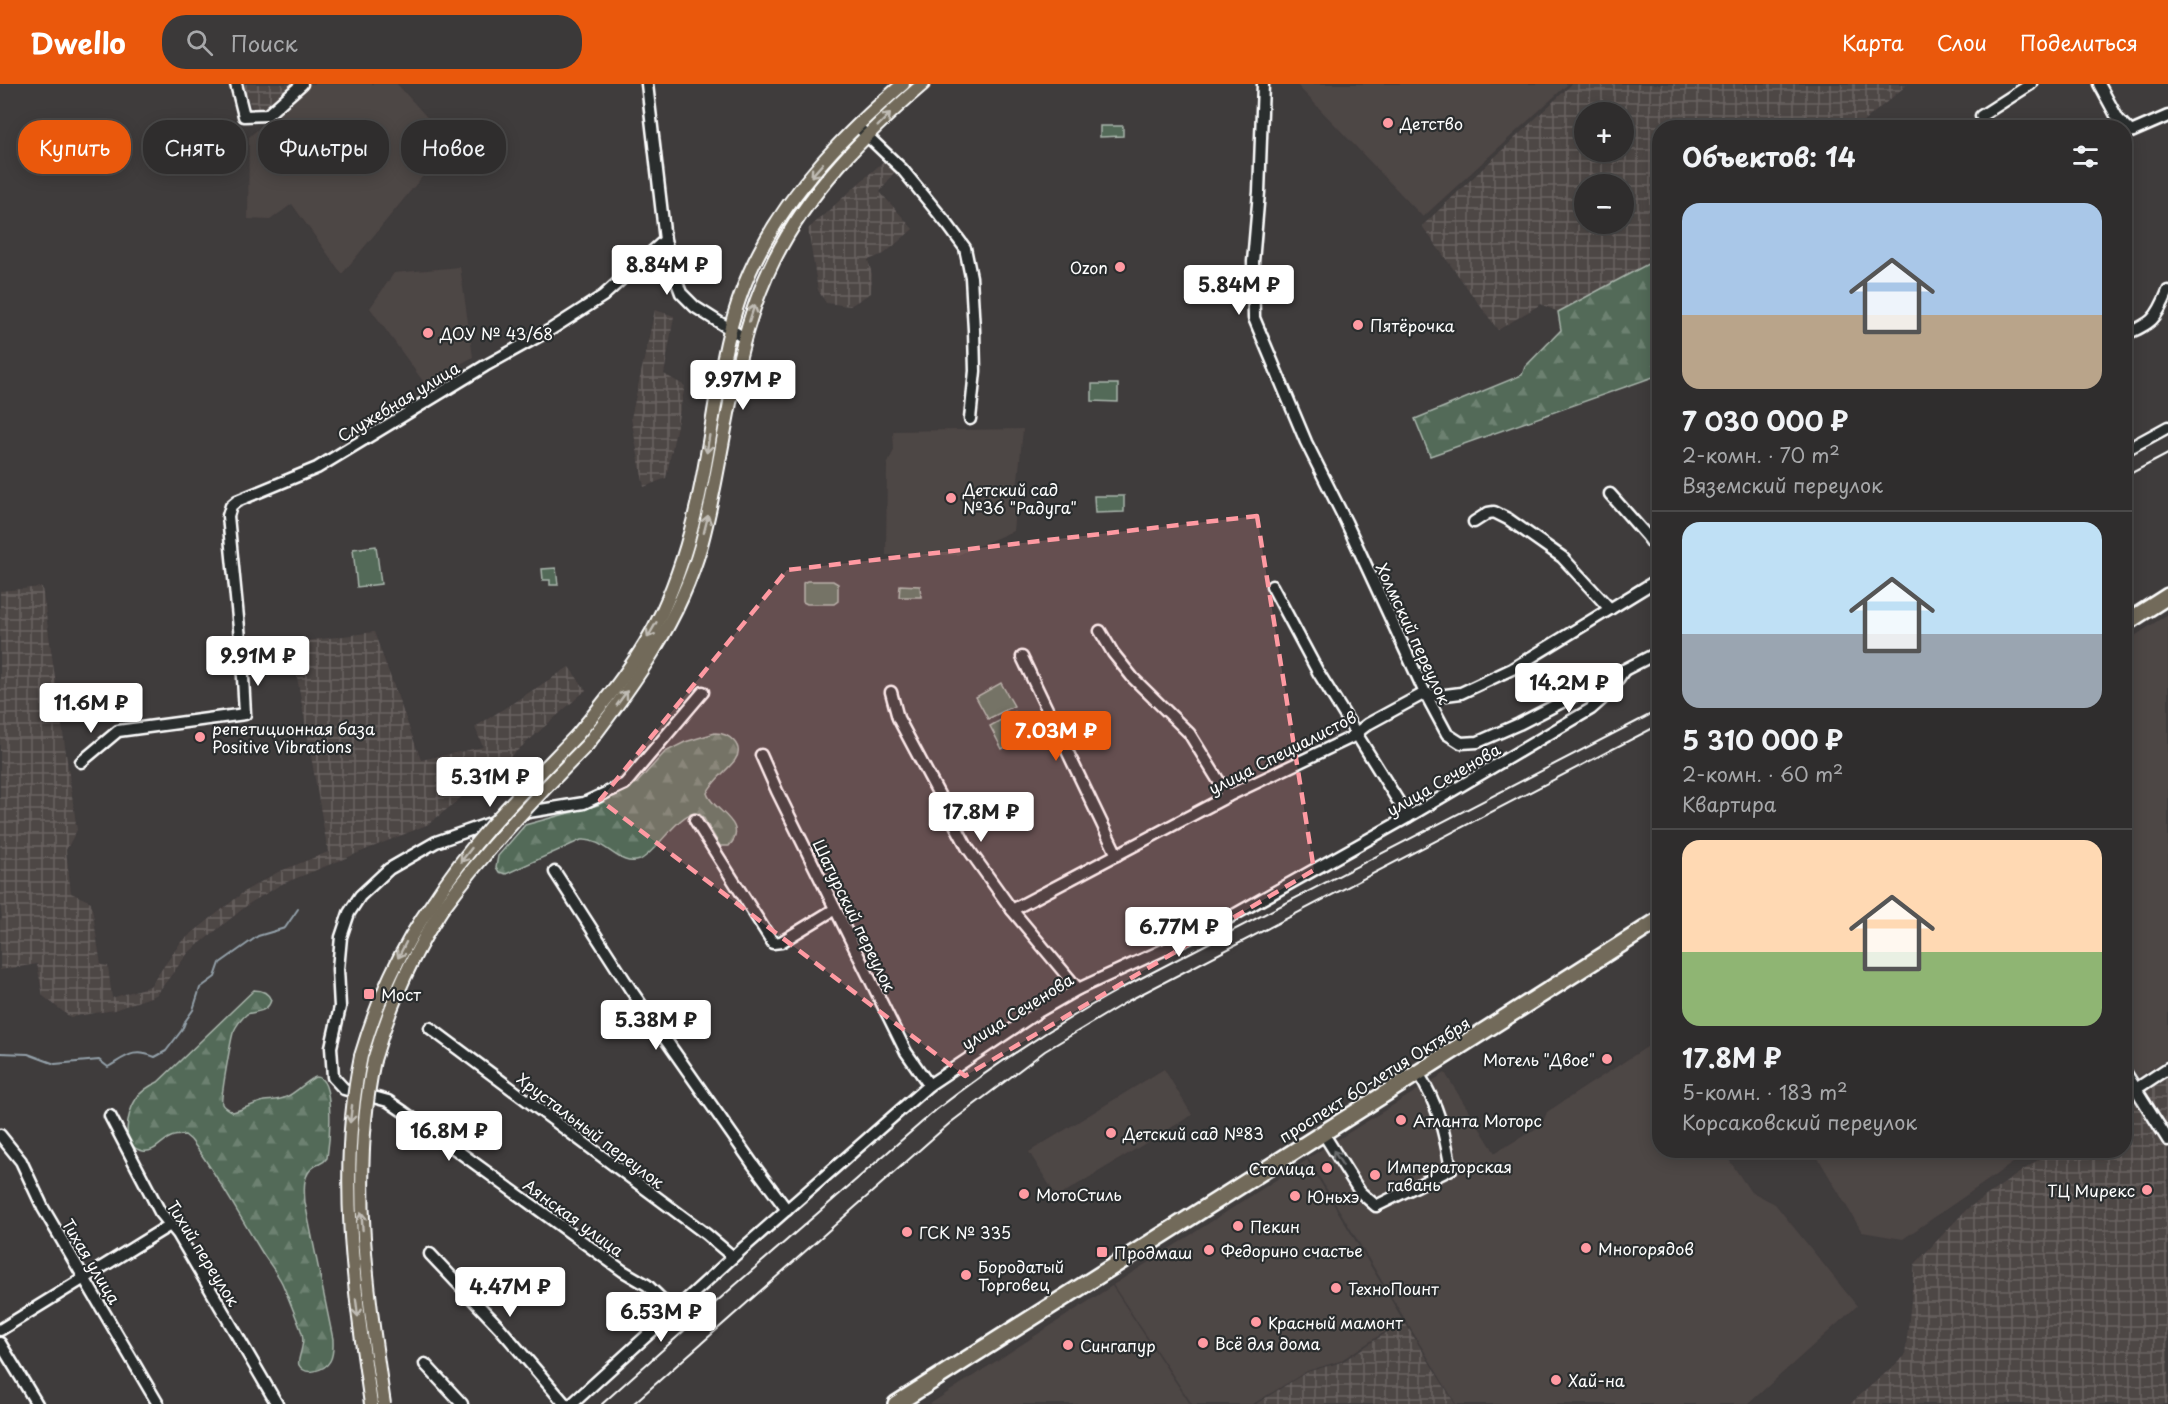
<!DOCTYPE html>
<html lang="ru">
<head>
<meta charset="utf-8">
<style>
	body { margin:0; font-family:"Playpen Sans",sans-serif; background:#3b3939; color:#f1f3f6; height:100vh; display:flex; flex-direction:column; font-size:22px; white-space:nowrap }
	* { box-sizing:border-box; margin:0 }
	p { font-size:20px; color:#a7a8aa }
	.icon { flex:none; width:33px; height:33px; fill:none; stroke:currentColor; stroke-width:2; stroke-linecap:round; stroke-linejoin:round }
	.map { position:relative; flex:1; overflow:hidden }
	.sheet { position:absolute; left:1652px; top:36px; width:480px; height:1038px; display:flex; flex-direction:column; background:#2f2d2d; border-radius:24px; box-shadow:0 3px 15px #0003,0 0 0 2px #4a4949 }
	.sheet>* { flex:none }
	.banner { position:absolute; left:18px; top:36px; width:570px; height:54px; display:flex; gap:12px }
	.tools { position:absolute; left:1574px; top:18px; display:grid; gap:12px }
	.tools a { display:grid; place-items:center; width:60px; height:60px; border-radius:50%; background:#2f2d2d; box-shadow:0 3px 15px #0003,0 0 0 2px #4a4949; font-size:30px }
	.price { position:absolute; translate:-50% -51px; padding:0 14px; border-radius:6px; background:#fff; color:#222; font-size:20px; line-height:39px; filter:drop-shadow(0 2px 3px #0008) }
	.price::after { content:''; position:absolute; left:50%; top:36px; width:18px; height:14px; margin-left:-9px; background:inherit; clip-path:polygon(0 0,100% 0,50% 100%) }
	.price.current { background:#ea580c; color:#fff }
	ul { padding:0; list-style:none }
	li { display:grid; align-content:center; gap:12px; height:318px; padding:0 30px }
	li+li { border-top:2px solid #4a4949 }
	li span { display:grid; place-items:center; height:186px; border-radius:18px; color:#555 }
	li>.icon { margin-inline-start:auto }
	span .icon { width:108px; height:108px; fill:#fffc; stroke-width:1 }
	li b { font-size:26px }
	h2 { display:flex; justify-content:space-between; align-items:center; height:72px; padding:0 30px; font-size:26px }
	.pill { padding:0 21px; border-radius:24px; background:#2f2d2d; box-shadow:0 3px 15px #0003,0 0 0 2px #4a4949; font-size:21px; line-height:54px }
	.pill.current { background:#ea580c; color:#fff }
	header { display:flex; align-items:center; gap:36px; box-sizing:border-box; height:84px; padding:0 30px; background:#ea580c; color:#fff }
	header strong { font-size:28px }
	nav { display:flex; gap:33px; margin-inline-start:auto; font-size:21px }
	.search { width:420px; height:54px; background:#3b3939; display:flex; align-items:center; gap:15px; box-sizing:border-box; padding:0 21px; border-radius:24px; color:#a7a8aa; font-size:22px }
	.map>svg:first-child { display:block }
	.built { fill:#4e4645 }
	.industrial { fill:url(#industrial-grid); fill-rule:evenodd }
	.forest { fill:url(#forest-firs); stroke:#a9b5ac; stroke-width:1.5 }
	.green { fill:#536b58; stroke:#a9b5ac; stroke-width:1.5 }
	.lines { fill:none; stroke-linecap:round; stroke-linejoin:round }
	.stream { stroke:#93a0a9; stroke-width:2 }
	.minor-casing { stroke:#fff; stroke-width:15 }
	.major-casing { stroke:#fff; stroke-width:16 }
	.highway-casing { stroke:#fff; stroke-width:20 }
	.minor { stroke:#2a2d2e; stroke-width:10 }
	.major { stroke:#726b5a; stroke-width:12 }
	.highway { stroke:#726b5a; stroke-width:15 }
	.rail { stroke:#fff; stroke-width:2 }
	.major-bridge-casing { stroke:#fff; stroke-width:16; stroke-linecap:butt }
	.major-bridge { stroke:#726b5a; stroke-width:12 }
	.oneway { stroke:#c0bcb5 }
	.oneway2 { stroke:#6a6c6d }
	.marked { fill:#ff9aa2; fill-opacity:0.2; stroke:#ff9aa2; stroke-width:4.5; stroke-dasharray:12 8; stroke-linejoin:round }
	.poi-dot { fill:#ff9aa2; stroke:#2a2d2e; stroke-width:2 }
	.labels { text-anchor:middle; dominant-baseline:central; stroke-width:4.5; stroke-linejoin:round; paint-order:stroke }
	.poi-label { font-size:16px; fill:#fff; stroke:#2a2d2e; text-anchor:start }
	.street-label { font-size:16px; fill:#fff; stroke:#2a2d2e }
</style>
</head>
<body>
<header>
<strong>Dwello</strong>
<div class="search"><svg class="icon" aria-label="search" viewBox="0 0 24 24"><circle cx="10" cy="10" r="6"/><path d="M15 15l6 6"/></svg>Поиск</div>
<nav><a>Карта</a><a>Слои</a><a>Поделиться</a></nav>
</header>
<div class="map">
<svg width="2168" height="1320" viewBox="0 0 2168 1320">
	<defs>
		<pattern id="industrial-grid" width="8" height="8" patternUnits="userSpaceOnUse" patternTransform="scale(1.5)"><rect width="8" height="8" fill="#4e4645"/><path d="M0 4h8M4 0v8" fill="none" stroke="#696261"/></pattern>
		<pattern id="forest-firs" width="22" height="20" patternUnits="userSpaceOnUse" patternTransform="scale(1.5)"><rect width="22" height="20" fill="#536b58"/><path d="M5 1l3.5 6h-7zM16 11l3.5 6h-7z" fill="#6d8171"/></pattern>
	</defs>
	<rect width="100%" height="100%" fill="#3f3c3c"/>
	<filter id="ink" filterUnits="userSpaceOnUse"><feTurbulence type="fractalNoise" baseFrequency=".0167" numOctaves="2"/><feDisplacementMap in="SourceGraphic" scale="12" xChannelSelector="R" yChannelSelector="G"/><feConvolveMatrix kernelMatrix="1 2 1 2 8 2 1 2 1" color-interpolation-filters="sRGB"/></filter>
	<g filter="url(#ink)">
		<g class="built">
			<path d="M 310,0 L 397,0 L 450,59 L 342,190 L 292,120 L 270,136 L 248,135 L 249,53 Z"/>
			<path d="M 1296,0 L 1568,0 L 1423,133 Z"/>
			<path d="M 460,183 L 473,273 L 425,300 L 370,224 L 394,189 Z"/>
			<path d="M 1023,345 L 1013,447 L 958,471 L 886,471 L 887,381 L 894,366 L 893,347 Z"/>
			<path d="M 2168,530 L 2168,974 L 2138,993 L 2124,971 L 2124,559 Z"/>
			<path d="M 1653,959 L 1659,968 L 1659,1066 L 1723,1067 L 1750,1107 L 1775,1120 L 1857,1222 L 1748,1320 L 1456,1320 L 1308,1074 L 1445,989 L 1495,1069 L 1542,1041 L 1547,1028 Z"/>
			<path d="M 1164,985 L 1192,1031 L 1057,1113 L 1029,1068 Z"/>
			<path d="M 1814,1067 L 2030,1067 L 1903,1155 L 1862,1148 Z"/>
			<path d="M 1307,1076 L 1403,1236 L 1340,1277 L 1307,1287 L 1253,1320 L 1192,1320 L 1113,1201 Z"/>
			<path d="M 1112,1202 L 1190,1320 L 930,1320 Z"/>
		</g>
		<g class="industrial">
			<path d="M 243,0 L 293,0 L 265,25 L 251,23 Z"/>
			<path d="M 1572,0 L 1908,0 L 1857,43 L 1659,44 L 1659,174 L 1558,228 L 1541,220 L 1498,246 L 1422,142 ZM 1584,28 L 1623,28 L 1623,68 L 1584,68 ZM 1584,100 L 1623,100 L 1623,140 L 1584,140 Z"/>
			<path d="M 885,76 L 895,87 L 880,108 L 913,145 L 884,170 L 868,176 L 872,190 L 871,209 L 850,222 L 826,219 L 818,206 L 808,145 Z"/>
			<path d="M 655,226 L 674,232 L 664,290 L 685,302 L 666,394 L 644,403 L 631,334 Z"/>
			<path d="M 42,503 L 77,746 L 66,766 L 71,809 L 91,818 L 101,881 L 108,882 L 112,914 L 150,902 L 181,858 L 245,807 L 278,788 L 328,768 L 291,559 L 374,548 L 421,676 L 483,663 L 475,643 L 569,583 L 586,606 L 510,673 L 429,740 L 282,800 L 250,819 L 188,869 L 156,911 L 114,926 L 70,933 L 43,912 L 37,880 L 0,886 L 0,836 L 2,835 L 0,819 L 0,507 Z"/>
			<path d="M 2168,975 L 2168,1320 L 1850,1320 L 1905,1272 L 1915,1180 L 1967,1125 L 2051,1067 L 2124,1066 L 2124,1015 L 2129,1011 L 2124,1003 Z"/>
			<path d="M 1404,1237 L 1455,1320 L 1256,1320 L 1307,1288 L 1342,1278 Z"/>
		</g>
		<g class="forest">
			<path d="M 1659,174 L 1659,291 L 1430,372 L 1415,335 L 1522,291 L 1525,283 L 1561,246 L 1558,228 Z"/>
			<path d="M 715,649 C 729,649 745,662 735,676 C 726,688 714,695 707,709 C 711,726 751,739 729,762 L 720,762 L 703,733 C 686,715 658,768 640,776 C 618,784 606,754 581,756 L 506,790 L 499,788 L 496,783 L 498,772 L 525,741 L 598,721 L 637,699 L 665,668 L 685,658 Z"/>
			<path d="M 254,906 C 262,906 268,908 271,916 C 268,928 257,927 247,930 C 241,935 236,942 233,949 C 231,956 220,1016 222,1020 C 224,1024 229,1026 233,1028 C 244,1025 253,1020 264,1017 C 271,1016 279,1017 286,1013 C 295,1010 311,993 316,993 C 336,993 329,1061 327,1074 C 323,1080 320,1079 315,1082 C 302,1090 304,1106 305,1119 L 333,1255 C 333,1262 334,1270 330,1277 C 325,1286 305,1293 299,1281 C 296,1276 307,1260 301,1246 C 295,1231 289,1215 282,1199 C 276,1187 267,1177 260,1165 C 237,1128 217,1090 191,1056 L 185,1051 C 180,1051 175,1051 171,1053 C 161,1057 155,1069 143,1067 C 119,1063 127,1029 136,1015 C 141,1007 149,1002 158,998 Z"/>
		</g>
		<g class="green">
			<path d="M 1100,42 L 1123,42 L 1123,52 L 1100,53 Z"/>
			<path d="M 1092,300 L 1118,300 L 1118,318 L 1092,317 Z"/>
			<path d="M 1094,412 L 1124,412 L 1124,428 L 1095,429 Z"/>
			<path d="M 376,462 L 381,500 L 357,503 L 353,465 Z"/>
			<path d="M 556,484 L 558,501 L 550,501 L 550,496 L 543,496 L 542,485 Z"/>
			<path d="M 807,497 L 833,497 L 838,500 L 838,517 L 834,520 L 807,520 L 803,518 L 803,499 Z"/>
			<path d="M 900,501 L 920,502 L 921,513 L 899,513 Z"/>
			<path d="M 1001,599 L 1014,622 L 988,635 L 976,613 Z"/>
			<path d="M 1015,628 L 1027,651 L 1002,665 L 990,642 Z"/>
		</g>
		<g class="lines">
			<path class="stream" d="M 0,969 L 28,970 L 55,980 L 99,976 L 108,983 C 127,972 133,964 155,973 L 166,967 L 182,946 L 186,936 L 193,926 L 200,904 L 215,893 L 220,879 L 258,852 L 285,844 L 298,825"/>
			<g class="minor-casing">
				<g id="minor">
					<path d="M 236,0 L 244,32 L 267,31 L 302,0"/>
					<path d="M 647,0 L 665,156 L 672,185 L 681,209 L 695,223 L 744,254"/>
					<path d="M 1263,0 L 1259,108 L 1253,178 L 1254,234 L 1306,358 L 1346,438 L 1425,609 L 1447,650 L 1461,659 L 1478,658 L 1519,640 L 1659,568"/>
					<path d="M 2099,0 L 2118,35 L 2131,48 L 2168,32"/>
					<path d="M 1981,32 L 2031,0"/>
					<path d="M 857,42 L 902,85 L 948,141 L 965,164 L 971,193 L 974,246 L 975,287 L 970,335"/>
					<path d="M 2124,251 C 2152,239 2156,236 2168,207"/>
					<path d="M 2124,367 L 2168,343"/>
					<path d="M 1610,410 L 1647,452 L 1659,468"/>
					<path d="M 1474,438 L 1488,429 L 1494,428 L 1508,435 L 1562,473 L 1610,525"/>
					<path d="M 1272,502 L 1318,588 L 1408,733"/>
					<path d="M 1100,547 L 1113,569 L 1133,594 L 1189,649 L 1228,712"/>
					<path d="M 1022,573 L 1117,771"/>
					<path d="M 891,608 L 898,634 L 967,763 L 1012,826 L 1078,905"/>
					<path d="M 761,671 L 777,707 L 906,968 L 929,1001"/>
					<path d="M 81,678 L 118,647 L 245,630 L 242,575 L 228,432 L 231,422 L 237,417 L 317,384 L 485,282 L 550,246 L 603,212 L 665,156"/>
					<path d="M 695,736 L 773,859 L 781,858 L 835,825"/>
					<path d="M 555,788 L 631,906 L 752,1079 L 787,1126"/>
					<path d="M 1012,826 L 1228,712 L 1350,654 L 1368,640 L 1425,609 L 1438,612 L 1461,609 L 1512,585 L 1659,495"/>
					<path d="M 430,944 L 706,1150 L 733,1173"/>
					<path d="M 2124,986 L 2168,1056"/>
					<path d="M 2136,1005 L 2168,984"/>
					<path d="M 110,1032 L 160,1128 L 178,1150 L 277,1320"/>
					<path d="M 1323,1049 L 1360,1108 L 1376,1122 L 1451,1085 C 1444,1047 1439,1022 1418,989"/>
					<path d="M 0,1051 L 21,1077 L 43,1124 L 158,1320"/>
					<path d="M 430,1170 L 499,1243 L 565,1320"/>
					<path d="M 675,1228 L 647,1201 L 623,1187 L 404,1028 L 388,1017 L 344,1005 L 333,993 L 331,963 L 340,923 L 338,885 L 341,853 L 349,829 L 360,812 L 389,785 L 436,758 L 516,730 L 584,719 L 625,700 L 703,608"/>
					<path d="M 0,1246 L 170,1141"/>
					<path d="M 0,1259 L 37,1320"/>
					<path d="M 425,1280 L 462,1320"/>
					<path d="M 572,1320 L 733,1173 L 929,1001 L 1038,928 L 1078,905 L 1209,845 L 1408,733 L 1591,625 L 1608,610 L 1624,586"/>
				</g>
			</g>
			<g class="major-casing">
				<g id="major">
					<path d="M 577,651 C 608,614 641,573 662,528 C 679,491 692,447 700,407 C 717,328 720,242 759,169 C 793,103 847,48 903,0"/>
					<path d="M 587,661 C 634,600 680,537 701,461 C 727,366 729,265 774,176 C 808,107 865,50 923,0"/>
					<path d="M 361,972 C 378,915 399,866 434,817"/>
					<path d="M 374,976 C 390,921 411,872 442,825"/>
				</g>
			</g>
			<g class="highway-casing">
				<g id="highway">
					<path d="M 2124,540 L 2168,512"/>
					<path d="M 896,1320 L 1659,836"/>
				</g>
			</g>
			<use href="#minor" class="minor"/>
			<use href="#major" class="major"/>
			<use href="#highway" class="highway"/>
			<g class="rail">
				<path d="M 2124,393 L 2168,370"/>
				<path d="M 602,1320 L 733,1203 L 936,1026 C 995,980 1055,941 1120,905 L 1659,626"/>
				<path d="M 633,1320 L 950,1039 L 1045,967 L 1128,917 L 1659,641"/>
			</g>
			<g class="major-bridge-casing">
				<g id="major-bridge">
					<path d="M 434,817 C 473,755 526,704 577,651"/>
					<path d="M 442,825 C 486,765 535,714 587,661"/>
					<path d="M 361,972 C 337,1088 354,1204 371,1320"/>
					<path d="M 374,976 C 350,1091 367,1205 384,1320"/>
				</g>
			</g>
			<use href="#major-bridge" class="major-bridge"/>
		</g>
		<defs><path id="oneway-shaft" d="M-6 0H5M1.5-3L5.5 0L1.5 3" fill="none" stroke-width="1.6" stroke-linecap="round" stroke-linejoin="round" transform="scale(1.5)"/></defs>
		<g class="oneway">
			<use href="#oneway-shaft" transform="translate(884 36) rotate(-45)"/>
			<use href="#oneway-shaft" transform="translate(817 86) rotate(131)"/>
			<use href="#oneway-shaft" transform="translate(752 229) rotate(-72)"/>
			<use href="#oneway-shaft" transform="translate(708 360) rotate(99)"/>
			<use href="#oneway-shaft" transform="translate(706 440) rotate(-76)"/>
			<use href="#oneway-shaft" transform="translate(652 546) rotate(120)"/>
			<use href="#oneway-shaft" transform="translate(622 614) rotate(-54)"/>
			<use href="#oneway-shaft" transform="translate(466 771) rotate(128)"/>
			<use href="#oneway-shaft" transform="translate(402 866) rotate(117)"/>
			<use href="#oneway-shaft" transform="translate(351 1030) rotate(97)"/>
			<use href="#oneway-shaft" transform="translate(362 1137) rotate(-94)"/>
			<use href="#oneway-shaft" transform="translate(357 1224) rotate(83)"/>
		</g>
		<use class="oneway2" href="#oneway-shaft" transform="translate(1338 1074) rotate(-122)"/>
	</g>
	<path class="marked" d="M 1257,432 L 1314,786 L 965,992 L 600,716 L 787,486 Z"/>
	<g class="poi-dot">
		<circle cx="1388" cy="39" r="6"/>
		<circle cx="1120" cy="183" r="6"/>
		<circle cx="1358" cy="241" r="6"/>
		<circle cx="428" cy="249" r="6"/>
		<circle cx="951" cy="414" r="6"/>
		<circle cx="200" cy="653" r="6"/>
		<rect x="363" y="904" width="12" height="12" rx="3"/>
		<circle cx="1607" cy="975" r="6"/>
		<circle cx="1401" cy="1036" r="6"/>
		<circle cx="1111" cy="1049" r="6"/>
		<circle cx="1327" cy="1084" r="6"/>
		<circle cx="1375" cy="1091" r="6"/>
		<circle cx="2147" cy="1106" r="6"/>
		<circle cx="1024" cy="1110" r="6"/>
		<circle cx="1295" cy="1112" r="6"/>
		<circle cx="1238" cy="1142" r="6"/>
		<circle cx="907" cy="1148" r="6"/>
		<circle cx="1586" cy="1164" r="6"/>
		<circle cx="1209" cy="1166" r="6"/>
		<rect x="1096" y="1162" width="12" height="12" rx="3"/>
		<circle cx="966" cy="1191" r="6"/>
		<circle cx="1336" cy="1204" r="6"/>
		<circle cx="1256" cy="1238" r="6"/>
		<circle cx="1203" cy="1259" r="6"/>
		<circle cx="1068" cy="1261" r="6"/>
		<circle cx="1556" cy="1296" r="6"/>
	</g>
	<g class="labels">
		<g class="poi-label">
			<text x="1400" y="39">Детство</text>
			<text x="1108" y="183" text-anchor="end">Ozon</text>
			<text x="1370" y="241">Пятёрочка</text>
			<text x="440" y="249">ДОУ № 43/68</text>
			<text x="963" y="405">Детский сад<tspan x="963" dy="18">№36 "Радуга"</tspan></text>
			<text x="212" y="644">репетиционная база<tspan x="212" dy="18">Positive Vibrations</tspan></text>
			<text x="381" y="910">Мост</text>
			<text x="1595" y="975" text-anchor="end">Мотель "Двое"</text>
			<text x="1413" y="1036">Атланта Моторс</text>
			<text x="1123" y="1049">Детский сад №83</text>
			<text x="1387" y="1082">Императорская<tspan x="1387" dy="18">гавань</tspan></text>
			<text x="1315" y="1084" text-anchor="end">Столица</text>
			<text x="2135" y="1106" text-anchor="end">ТЦ Мирекс</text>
			<text x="1036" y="1110">МотоСтиль</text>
			<text x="1307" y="1112">Юньхэ</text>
			<text x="1250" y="1142">Пекин</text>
			<text x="919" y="1148">ГСК № 335</text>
			<text x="1598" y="1164">Многорядов</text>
			<text x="1221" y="1166">Федорино счастье</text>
			<text x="1114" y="1168">Продмаш</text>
			<text x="978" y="1182">Бородатый<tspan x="978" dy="18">Торговец</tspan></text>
			<text x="1348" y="1204">ТехноПоинт</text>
			<text x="1268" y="1238">Красный мамонт</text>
			<text x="1215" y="1259">Всё для дома</text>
			<text x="1080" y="1261">Сингапур</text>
			<text x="1568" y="1296">Хай-на</text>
		</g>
		<g class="street-label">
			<text transform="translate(398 317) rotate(-31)">Служебная улица</text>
			<text transform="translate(1414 549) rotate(65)">Холмский переулок</text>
			<text transform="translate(1282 668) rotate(-27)">улица Специалистов</text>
			<text transform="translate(1443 695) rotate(-30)">улица Сеченова</text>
			<text transform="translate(855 831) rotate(64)">Шатурский переулок</text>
			<text transform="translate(1017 927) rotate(-32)">улица Сеченова</text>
			<text transform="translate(1374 995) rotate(-32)">проспект 60-летия Октября</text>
			<text transform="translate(591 1046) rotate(37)">Хрустальный переулок</text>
			<text transform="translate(574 1133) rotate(36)">Аянская улица</text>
			<text transform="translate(204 1169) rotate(58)">Тихий переулок</text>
			<text transform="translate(92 1177) rotate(59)">Тихая улица</text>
		</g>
	</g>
</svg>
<div class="tools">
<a>+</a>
<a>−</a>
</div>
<b class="price" style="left:667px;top:212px">8.84M ₽</b>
<b class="price" style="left:1239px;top:232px">5.84M ₽</b>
<b class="price" style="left:743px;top:327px">9.97M ₽</b>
<b class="price" style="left:258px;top:603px">9.91M ₽</b>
<b class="price" style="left:1569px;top:630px">14.2M ₽</b>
<b class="price" style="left:91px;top:650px">11.6M ₽</b>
<b class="price current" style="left:1056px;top:678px">7.03M ₽</b>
<b class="price" style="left:490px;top:724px">5.31M ₽</b>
<b class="price" style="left:981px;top:759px">17.8M ₽</b>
<b class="price" style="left:1179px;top:874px">6.77M ₽</b>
<b class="price" style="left:656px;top:967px">5.38M ₽</b>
<b class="price" style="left:449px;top:1078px">16.8M ₽</b>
<b class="price" style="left:510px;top:1234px">4.47M ₽</b>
<b class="price" style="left:661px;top:1259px">6.53M ₽</b>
<div class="banner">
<a class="pill current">Купить</a>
<a class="pill">Снять</a>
<a class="pill">Фильтры</a>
<a class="pill">Новое</a>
</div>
<section class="sheet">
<h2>Объектов: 14<svg class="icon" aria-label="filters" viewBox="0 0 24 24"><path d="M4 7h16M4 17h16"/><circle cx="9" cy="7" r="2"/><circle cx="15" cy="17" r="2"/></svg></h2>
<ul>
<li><span style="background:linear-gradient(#a9c7e8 60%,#b9a48a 0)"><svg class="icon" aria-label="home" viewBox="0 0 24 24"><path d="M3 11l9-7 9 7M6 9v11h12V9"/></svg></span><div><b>7 030 000 ₽</b><p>2-комн. · 70 m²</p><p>Вяземский переулок</p></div></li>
<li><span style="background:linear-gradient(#bfe0f5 60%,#9aa5b1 0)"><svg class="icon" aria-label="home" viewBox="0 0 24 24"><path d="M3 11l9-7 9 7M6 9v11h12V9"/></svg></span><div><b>5 310 000 ₽</b><p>2-комн. · 60 m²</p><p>Квартира</p></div></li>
<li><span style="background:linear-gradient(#ffd9b3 60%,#8fb573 0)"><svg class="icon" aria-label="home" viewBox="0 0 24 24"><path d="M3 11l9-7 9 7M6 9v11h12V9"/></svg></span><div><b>17.8M ₽</b><p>5-комн. · 183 m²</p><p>Корсаковский переулок</p></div></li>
</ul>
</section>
</div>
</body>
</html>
